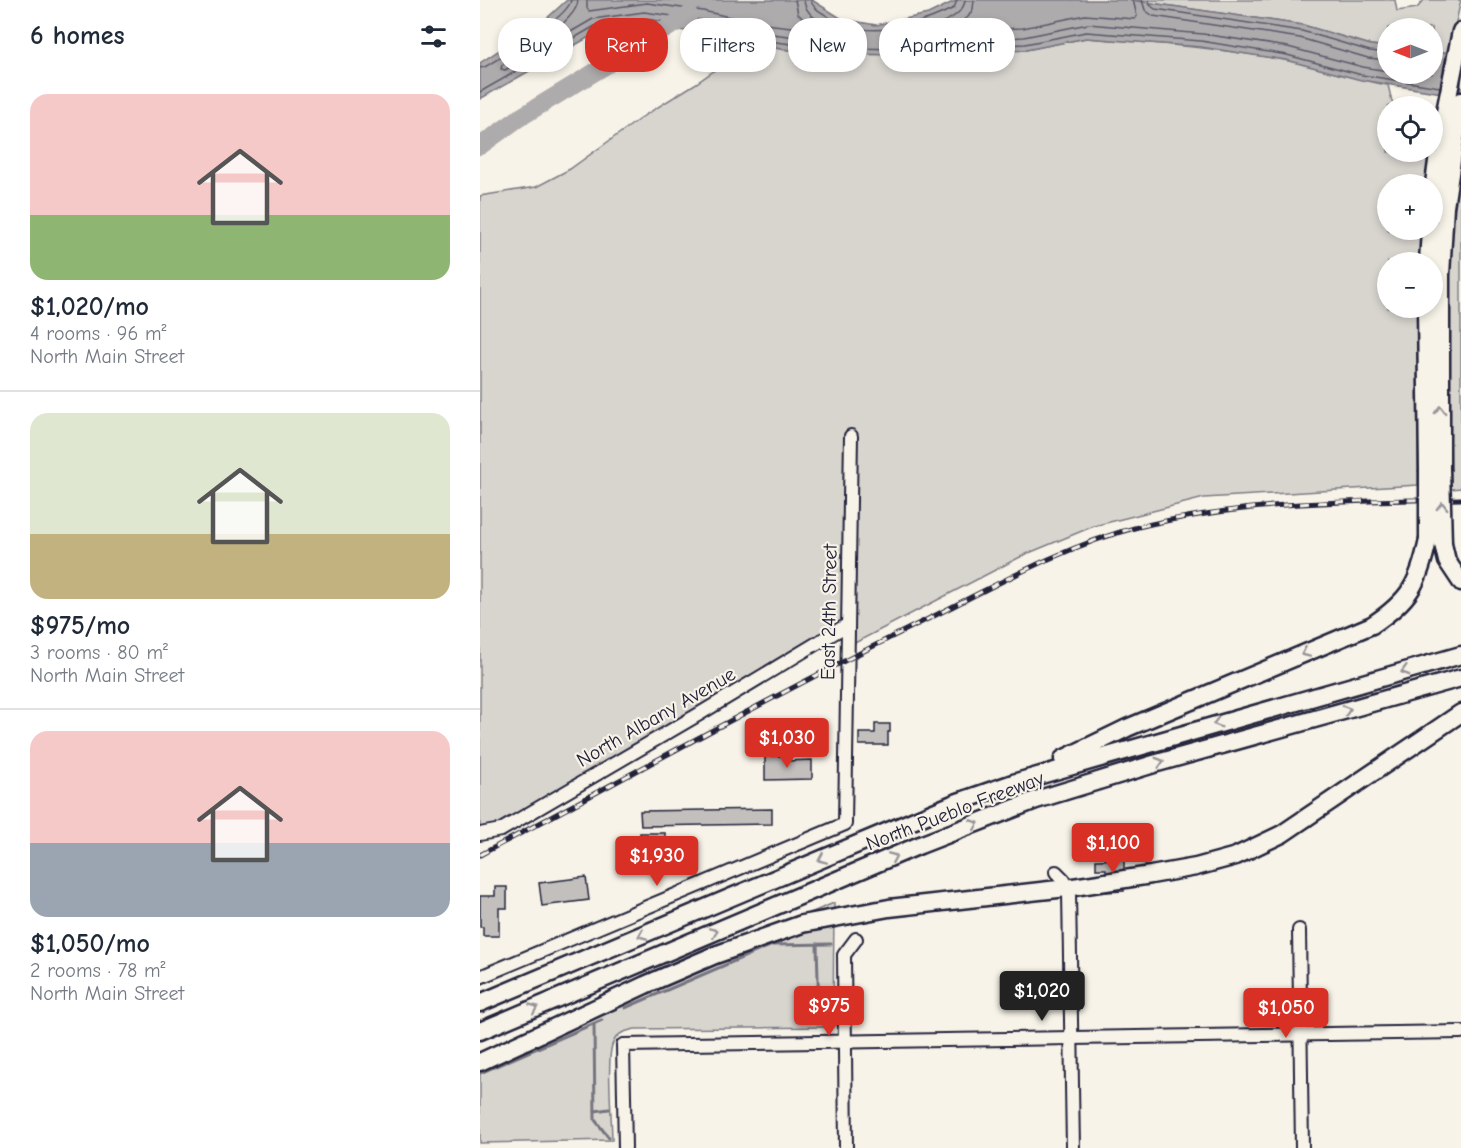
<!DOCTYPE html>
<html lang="en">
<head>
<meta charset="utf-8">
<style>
	body { margin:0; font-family:"Comic Neue",sans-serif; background:#f2f2f3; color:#1f2937; height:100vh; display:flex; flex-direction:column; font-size:22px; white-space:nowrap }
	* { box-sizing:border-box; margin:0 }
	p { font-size:20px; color:#747a83 }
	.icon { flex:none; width:33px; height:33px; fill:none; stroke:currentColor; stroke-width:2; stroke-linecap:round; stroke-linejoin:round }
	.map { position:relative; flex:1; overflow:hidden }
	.panel { display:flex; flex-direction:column; background:#fff; width:480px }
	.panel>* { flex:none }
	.banner { position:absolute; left:18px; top:18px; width:570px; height:54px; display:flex; gap:12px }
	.needle { width:39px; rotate:270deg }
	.fabs { position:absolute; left:897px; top:18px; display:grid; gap:12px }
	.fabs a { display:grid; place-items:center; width:66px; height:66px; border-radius:50%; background:#fff; box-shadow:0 3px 9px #0003; font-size:30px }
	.price { position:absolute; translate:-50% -51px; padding:0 14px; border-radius:6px; background:#d93025; color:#fff; font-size:20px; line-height:39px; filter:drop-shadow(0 2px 3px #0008) }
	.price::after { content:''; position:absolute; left:50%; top:36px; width:18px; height:14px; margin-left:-9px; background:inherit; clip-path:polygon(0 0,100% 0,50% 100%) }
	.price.current { background:#222; color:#fff }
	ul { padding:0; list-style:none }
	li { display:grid; align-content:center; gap:12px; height:318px; padding:0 30px }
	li+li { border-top:2px solid #e0e1e3 }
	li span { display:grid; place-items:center; height:186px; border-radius:18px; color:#555 }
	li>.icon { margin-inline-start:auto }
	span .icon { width:108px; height:108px; fill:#fffc; stroke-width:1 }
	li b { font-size:26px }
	h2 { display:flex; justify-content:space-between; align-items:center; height:72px; padding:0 30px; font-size:26px }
	.chip { padding:0 21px; border-radius:24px; background:#fff; box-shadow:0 3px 9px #0003; font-size:21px; line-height:54px }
	.chip.current { background:#d93025; color:#fff }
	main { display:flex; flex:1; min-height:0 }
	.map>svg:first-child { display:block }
	.green { fill:#d8d5cf; stroke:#7d7c85; stroke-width:1.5 }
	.water { fill:#aeabad; stroke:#76747f; stroke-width:1.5 }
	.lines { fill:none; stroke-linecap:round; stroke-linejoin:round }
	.shore { stroke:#5a5969; stroke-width:1.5 }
	.stream { stroke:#76747f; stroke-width:3 }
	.river { stroke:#aeabad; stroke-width:18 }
	.building { fill:#c2bfbd; stroke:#22223b; stroke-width:1.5 }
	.minor-casing { stroke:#22223b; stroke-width:16 }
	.highway-casing { stroke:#22223b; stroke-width:21 }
	.minor { stroke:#f7f3e8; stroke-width:12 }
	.highway { stroke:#f7f3e8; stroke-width:16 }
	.rail-casing { stroke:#22223b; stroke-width:5 }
	.rail { stroke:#f7f3e8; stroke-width:3; stroke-dasharray:9; stroke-linecap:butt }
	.highway-bridge-casing { stroke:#22223b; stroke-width:21; stroke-linecap:butt }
	.highway-bridge { stroke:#f7f3e8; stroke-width:16 }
	.oneway { stroke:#97959a }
	.labels { text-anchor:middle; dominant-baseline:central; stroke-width:4.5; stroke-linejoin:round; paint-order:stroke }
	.street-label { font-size:20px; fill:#22223b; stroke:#f7f3e8 }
</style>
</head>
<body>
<main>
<section class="panel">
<h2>6 homes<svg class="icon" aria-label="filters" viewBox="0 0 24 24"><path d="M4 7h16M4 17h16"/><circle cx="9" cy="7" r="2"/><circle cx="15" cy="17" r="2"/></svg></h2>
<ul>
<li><span style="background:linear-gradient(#f6c9c9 65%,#8fb573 0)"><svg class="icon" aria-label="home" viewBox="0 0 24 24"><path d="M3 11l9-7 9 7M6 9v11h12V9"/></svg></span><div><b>$1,020/mo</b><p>4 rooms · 96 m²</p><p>North Main Street</p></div></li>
<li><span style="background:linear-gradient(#dfe7d0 65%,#c2b280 0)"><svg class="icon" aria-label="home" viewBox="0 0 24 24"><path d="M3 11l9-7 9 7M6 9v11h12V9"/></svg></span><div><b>$975/mo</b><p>3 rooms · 80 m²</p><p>North Main Street</p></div></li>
<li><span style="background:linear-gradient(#f6c9c9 60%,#9aa5b1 0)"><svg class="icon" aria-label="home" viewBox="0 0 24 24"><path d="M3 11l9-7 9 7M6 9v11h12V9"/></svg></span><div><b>$1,050/mo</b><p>2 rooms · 78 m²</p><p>North Main Street</p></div></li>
</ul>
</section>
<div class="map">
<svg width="981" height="1148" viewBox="0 0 981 1148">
	<rect width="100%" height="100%" fill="#f7f3e8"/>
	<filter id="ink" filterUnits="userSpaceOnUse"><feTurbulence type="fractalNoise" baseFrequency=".0167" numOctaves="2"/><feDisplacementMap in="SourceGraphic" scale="12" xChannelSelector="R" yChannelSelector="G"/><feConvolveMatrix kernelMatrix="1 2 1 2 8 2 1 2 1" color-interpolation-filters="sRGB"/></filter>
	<g filter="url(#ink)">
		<g class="green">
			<path d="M 650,0 L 915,0 L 917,11 L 937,8 L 944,0 L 981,0 L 969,53 L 953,51 L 952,28 L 908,28 L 907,47 L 891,45 L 823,25 Z"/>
			<path d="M 606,38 C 673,43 739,48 804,60 C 839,67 872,79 908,85 L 912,102 L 920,106 L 908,106 L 908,152 L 949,152 L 946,184 L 908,184 L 908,230 L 942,230 L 940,262 L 908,262 L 908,308 L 937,308 L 938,485 L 724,498 L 614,526 L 544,555 L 367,647 L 367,626 L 21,830 L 0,834 L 0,196 L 56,187 L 90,169 L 165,115 L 215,84 L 271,45 L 341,54 L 453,55 L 546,50 Z"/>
			<path d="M 981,165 L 981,488 L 971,489 C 970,381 960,271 981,165 Z"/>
			<path d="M 354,903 L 353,1027 L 155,1029 C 145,1031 137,1033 133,1043 C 126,1055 132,1122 132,1140 L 0,1143 L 0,1052 Z"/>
		</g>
		<path class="water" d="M 87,0 L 332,0 L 362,19 L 396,25 L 448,14 L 477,0 L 650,0 L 823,25 L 891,45 L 907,47 L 908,74 L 952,74 L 953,51 L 981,54 L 981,96 L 881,80 L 806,60 L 721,47 L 606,38 L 546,50 L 453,55 L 341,54 L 271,45 L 219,33 L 165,25 L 118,32 L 0,99 L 0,63 L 66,19 Z"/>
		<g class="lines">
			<g class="shore">
				<path d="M 98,0 C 97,23 40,53 22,65 L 21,69 L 25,70 L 113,19 L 164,12 L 221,20 L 274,32 L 342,40 L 375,40 L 374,35 C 358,31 325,20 324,0"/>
				<path d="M 107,0 L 107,8 L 109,11 L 167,3 L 223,11 L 276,23 L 329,29 L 330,25 L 318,14 L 315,0"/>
				<path d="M 331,0 C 332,8 340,11 347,16 C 386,42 435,27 474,8 L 477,0"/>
				<path d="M 485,0 C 483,24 432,31 413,35 L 411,40 L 452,42 L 544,37 L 608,24 L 723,34 L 808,47 L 883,67 L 908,71"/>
				<path d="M 494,0 L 493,9 L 488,17 L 474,27 L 474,31 L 543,28 L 605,15 L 655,19 L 657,16 L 653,0"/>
				<path d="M 662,0 L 665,10 L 673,16 L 820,38 L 888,58 L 908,60"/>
				<path d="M 669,0 L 670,5 L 675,9 L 822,31 L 890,51 L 908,53"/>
				<path d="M 0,68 L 5,67 C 22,56 89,17 91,0"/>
				<path d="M 0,92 L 115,26 L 165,19 L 220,27 L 273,39 L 342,48 L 452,49 L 545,44 L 606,32 L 721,41 L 807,55 L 882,75 L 960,87"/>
			</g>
			<g class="stream">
				<path d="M 337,944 L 339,1014 L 351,1024"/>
				<path d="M 339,1001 L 351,1002"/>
				<path d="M 145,1008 L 292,945 L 351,944"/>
				<path d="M 114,1024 L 115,1120 L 129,1138"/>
				<path d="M 0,1073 L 122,1020"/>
				<path d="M 115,1111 L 129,1109"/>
			</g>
			<path class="river" d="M 0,146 L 39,118 L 209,15"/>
		</g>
		<g class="building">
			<path d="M 395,724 L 410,724 L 410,732 L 408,732 L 408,745 L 379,745 L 379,733 L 395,733 Z"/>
			<path d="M 285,756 L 306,756 L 306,761 L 332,760 L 332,779 L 285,780 Z"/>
			<path d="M 292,809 L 292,824 L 161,826 L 160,811 Z"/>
			<path d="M 160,833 L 185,833 L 185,849 L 216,848 L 216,870 L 188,870 L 188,866 L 160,867 Z"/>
			<path d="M 644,859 L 644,891 L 626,892 L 626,869 L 616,869 L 616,860 Z"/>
			<path d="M 106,877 L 109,900 L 62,906 L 59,883 Z"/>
			<path d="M 15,887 L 27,887 L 27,908 L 19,908 L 19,936 L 3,936 L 3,927 L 0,927 L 0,896 L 15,896 Z"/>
		</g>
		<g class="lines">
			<g class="minor-casing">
				<g id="minor">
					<path d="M 0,834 L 21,830 L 221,713 L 367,625"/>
					<path d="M 576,872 L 584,880 L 589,892 L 593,1148"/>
					<path d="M 819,930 L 822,1148"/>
					<path d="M 0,977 L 365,824 L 371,436"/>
					<path d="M 145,1148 L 143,1045 L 981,1032"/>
					<path d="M 366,1148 L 364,955 L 376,939"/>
				</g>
			</g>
			<g class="highway-casing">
				<g id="highway">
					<path d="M 952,198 L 961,132 L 981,31"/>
					<path d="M 948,262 L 950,230"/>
					<path d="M 946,308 L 948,470"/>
					<path d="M 961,469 L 961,275 L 965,207 L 981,101"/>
					<path d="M 963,544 L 967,561 L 981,582"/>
					<path d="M 583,759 L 647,728 L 892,625 C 930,600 939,583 948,540"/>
					<path d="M 0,1003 L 475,803 L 533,783 L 981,655"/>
					<path d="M 0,1031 L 440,845 L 556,800 L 674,764 L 981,678"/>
					<path d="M 0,1062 L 165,985 L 235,955 L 322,924 L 409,908 L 587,888 L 671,875 L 716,867 L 756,856 L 802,834 L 981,713"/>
				</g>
			</g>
			<use href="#minor" class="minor"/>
			<use href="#highway" class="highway"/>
			<g class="rail-casing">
				<path id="rail" d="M 0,855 C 149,776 297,693 448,619 C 516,585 584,546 658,527 C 767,501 870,501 981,499"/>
			</g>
			<use href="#rail" class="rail"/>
			<g class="highway-bridge-casing">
				<g id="highway-bridge">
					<path d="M 961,469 L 963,544"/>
					<path d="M 948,470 L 948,540"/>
				</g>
			</g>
			<use href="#highway-bridge" class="highway-bridge"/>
		</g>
		<defs><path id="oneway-chevron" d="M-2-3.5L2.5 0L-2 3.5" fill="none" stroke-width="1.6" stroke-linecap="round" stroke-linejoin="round" transform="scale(1.5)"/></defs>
		<g class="oneway">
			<use href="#oneway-chevron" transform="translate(960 410) rotate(-91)"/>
			<use href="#oneway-chevron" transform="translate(962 506) rotate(-91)"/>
			<use href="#oneway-chevron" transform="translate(825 653) rotate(157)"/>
			<use href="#oneway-chevron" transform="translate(925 671) rotate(164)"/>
			<use href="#oneway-chevron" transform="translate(867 710) rotate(-16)"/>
			<use href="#oneway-chevron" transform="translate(737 723) rotate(164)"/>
			<use href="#oneway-chevron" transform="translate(680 762) rotate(-16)"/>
			<use href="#oneway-chevron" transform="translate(495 824) rotate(-22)"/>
			<use href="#oneway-chevron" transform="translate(413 857) rotate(-23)"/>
			<use href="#oneway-chevron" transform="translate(342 859) rotate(157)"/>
			<use href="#oneway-chevron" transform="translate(234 932) rotate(-23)"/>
			<use href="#oneway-chevron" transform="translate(162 935) rotate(157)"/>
			<use href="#oneway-chevron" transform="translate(54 1008) rotate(-23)"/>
		</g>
	</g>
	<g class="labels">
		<g class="street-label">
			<text transform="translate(349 612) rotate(-89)">East 24th Street</text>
			<text transform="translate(176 717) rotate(-30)">North Albany Avenue</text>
			<text transform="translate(475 811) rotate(-21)">North Pueblo Freeway</text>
		</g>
	</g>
</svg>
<div class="fabs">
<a><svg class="needle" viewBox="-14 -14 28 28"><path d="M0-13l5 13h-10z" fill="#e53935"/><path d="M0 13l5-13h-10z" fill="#747a83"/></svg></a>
<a><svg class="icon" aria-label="locate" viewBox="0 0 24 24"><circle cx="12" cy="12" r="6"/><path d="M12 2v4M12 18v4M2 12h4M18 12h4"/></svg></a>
<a>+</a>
<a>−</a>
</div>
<b class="price" style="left:307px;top:769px">$1,030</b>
<b class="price" style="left:633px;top:874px">$1,100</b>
<b class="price" style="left:177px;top:887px">$1,930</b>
<b class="price current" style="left:562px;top:1022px">$1,020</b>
<b class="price" style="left:349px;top:1037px">$975</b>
<b class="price" style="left:806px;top:1039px">$1,050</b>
<div class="banner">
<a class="chip">Buy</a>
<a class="chip current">Rent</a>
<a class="chip">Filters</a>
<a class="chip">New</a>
<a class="chip">Apartment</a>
</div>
</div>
</main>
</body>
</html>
